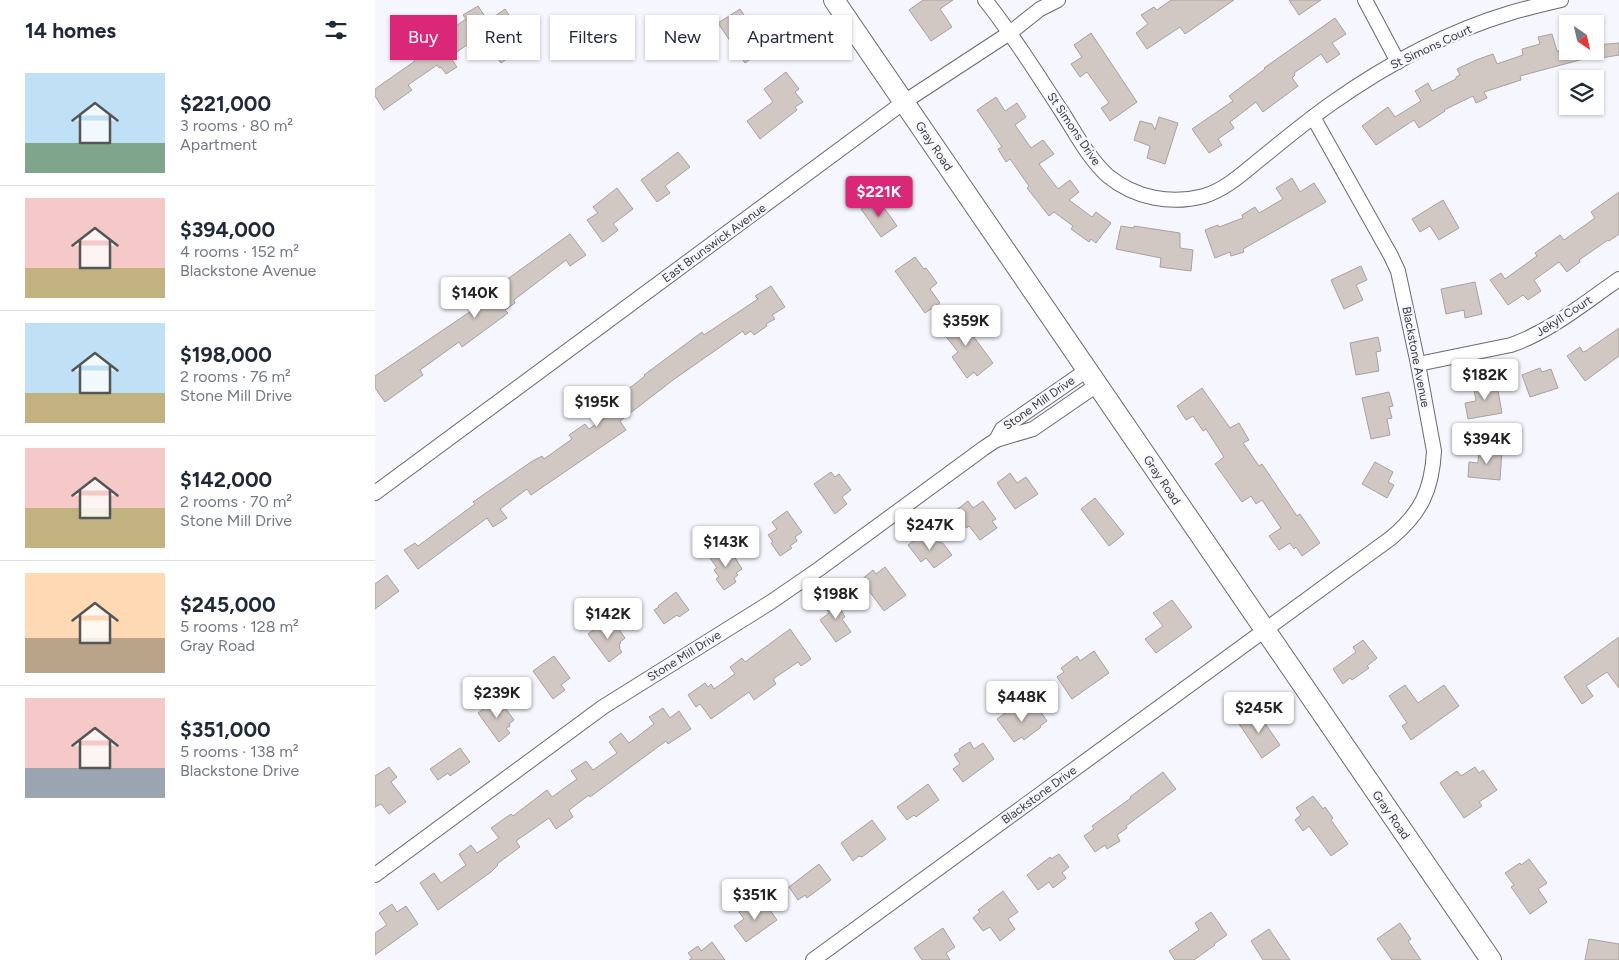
<!DOCTYPE html>
<html lang="en">
<head>
<meta charset="utf-8">
<style>
	body { margin:0; font-family:Figtree,sans-serif; background:#f6f6f7; color:#1f2937; height:100vh; display:flex; flex-direction:column; font-size:19px; white-space:nowrap }
	* { box-sizing:border-box; margin:0 }
	p { font-size:16px; color:#747a83 }
	.icon { flex:none; width:28px; height:28px; fill:none; stroke:currentColor; stroke-width:2; stroke-linecap:round; stroke-linejoin:round }
	.map { position:relative; flex:1; overflow:hidden }
	.details { display:flex; flex-direction:column; background:#fff; width:375px }
	.details>* { flex:none }
	.guide { position:absolute; left:15px; top:15px; width:475px; height:45px; display:flex; gap:10px }
	.needle { width:32px; rotate:146deg }
	.tools { position:absolute; left:1184px; top:15px; display:grid; gap:10px }
	.tools a { display:grid; place-items:center; width:45px; height:45px; border-radius:0px; background:#fff; box-shadow:0 1px 4px #0004; font-size:25px }
	.price { position:absolute; translate:-50% -42px; padding:0 11px; border-radius:5px; background:#fff; color:#222; font-size:16px; line-height:32px; filter:drop-shadow(0 1px 2px #0008) }
	.price::after { content:''; position:absolute; left:50%; top:30px; width:15px; height:11px; margin-left:-8px; background:inherit; clip-path:polygon(0 0,100% 0,50% 100%) }
	.price.on { background:#db2777; color:#fff }
	ul { padding:0; list-style:none }
	li { display:flex; align-items:center; gap:15px; height:125px; padding:0 25px }
	li+li { border-top:1px solid #e0e1e3 }
	li span { display:grid; place-items:center; flex:none; width:140px; height:100px; border-radius:0px; color:#555 }
	li>.icon { margin-inline-start:auto }
	span .icon { width:60px; height:60px; fill:#fffc; stroke-width:1 }
	li b { font-size:21px }
	h2 { display:flex; justify-content:space-between; align-items:center; height:60px; padding:0 25px; font-size:21px }
	.chip { padding:0 18px; border-radius:0px; background:#fff; box-shadow:0 1px 4px #0004; font-size:18px; line-height:45px }
	.chip.on { background:#db2777; color:#fff }
	main { display:flex; flex:1; min-height:0 }
	.map>svg:first-child { display:block }
	.building { fill:#d1c8c4; stroke:#a9a19d }
	.lines { fill:none; stroke-linecap:round; stroke-linejoin:round }
	.street-casing { stroke:#6b6a71; stroke-width:16 }
	.secondary-casing { stroke:#6b6a71; stroke-width:22 }
	.street { stroke:#fff; stroke-width:14 }
	.secondary { stroke:#fff; stroke-width:20 }
	.labels { text-anchor:middle; dominant-baseline:central; stroke-width:4.5; stroke-linejoin:round; paint-order:stroke }
	.street-label { font-size:12px; fill:#39393c; stroke:#f6f6fe }
</style>
</head>
<body>
<main>
<section class="details">
<h2>14 homes<svg class="icon" aria-label="filters" viewBox="0 0 24 24"><path d="M4 7h16M4 17h16"/><circle cx="9" cy="7" r="2"/><circle cx="15" cy="17" r="2"/></svg></h2>
<ul>
<li><span style="background:linear-gradient(#bfe0f5 70%,#7fa58c 0)"><svg class="icon" aria-label="home" viewBox="0 0 24 24"><path d="M3 11l9-7 9 7M6 9v11h12V9"/></svg></span><div><b>$221,000</b><p>3 rooms · 80 m²</p><p>Apartment</p></div></li>
<li><span style="background:linear-gradient(#f6c9c9 70%,#c2b280 0)"><svg class="icon" aria-label="home" viewBox="0 0 24 24"><path d="M3 11l9-7 9 7M6 9v11h12V9"/></svg></span><div><b>$394,000</b><p>4 rooms · 152 m²</p><p>Blackstone Avenue</p></div></li>
<li><span style="background:linear-gradient(#bfe0f5 70%,#c2b280 0)"><svg class="icon" aria-label="home" viewBox="0 0 24 24"><path d="M3 11l9-7 9 7M6 9v11h12V9"/></svg></span><div><b>$198,000</b><p>2 rooms · 76 m²</p><p>Stone Mill Drive</p></div></li>
<li><span style="background:linear-gradient(#f6c9c9 60%,#c2b280 0)"><svg class="icon" aria-label="home" viewBox="0 0 24 24"><path d="M3 11l9-7 9 7M6 9v11h12V9"/></svg></span><div><b>$142,000</b><p>2 rooms · 70 m²</p><p>Stone Mill Drive</p></div></li>
<li><span style="background:linear-gradient(#ffd9b3 65%,#b9a48a 0)"><svg class="icon" aria-label="home" viewBox="0 0 24 24"><path d="M3 11l9-7 9 7M6 9v11h12V9"/></svg></span><div><b>$245,000</b><p>5 rooms · 128 m²</p><p>Gray Road</p></div></li>
<li><span style="background:linear-gradient(#f6c9c9 70%,#9aa5b1 0)"><svg class="icon" aria-label="home" viewBox="0 0 24 24"><path d="M3 11l9-7 9 7M6 9v11h12V9"/></svg></span><div><b>$351,000</b><p>5 rooms · 138 m²</p><p>Blackstone Drive</p></div></li>
</ul>
</section>
<div class="map">
<svg width="1244" height="960" viewBox="0 0 1244 960">
	<rect width="100%" height="100%" fill="#f6f6fe"/>
	<g class="building">
		<path d="M 548,0 L 578,0 L 565,9 L 577,27 L 556,41 L 534,10 Z"/>
		<path d="M 796,0 L 859,0 L 810,34 L 805,27 L 772,49 L 761,33 L 773,24 L 766,15 L 779,7 L 782,10 Z"/>
		<path d="M 914,0 L 946,0 L 924,15 Z"/>
		<path d="M 103,6 L 113,21 L 130,9 L 146,33 L 132,42 L 139,54 L 126,63 L 107,38 L 105,39 L 103,37 L 75,57 L 82,67 L 71,74 L 66,67 L 64,68 L 62,65 L 33,85 L 37,90 L 9,110 L 0,96 L 0,89 L 40,61 L 39,60 L 50,52 L 48,49 L 91,19 L 88,15 Z"/>
		<path d="M 365,9 L 377,27 L 371,31 L 385,52 L 370,63 L 343,23 Z"/>
		<path d="M 960,18 L 971,34 L 957,43 L 965,54 L 952,63 L 946,54 L 919,73 L 920,75 L 917,78 L 923,86 L 888,112 L 881,102 L 855,122 L 859,128 L 843,139 L 847,145 L 834,153 L 817,129 L 858,101 L 854,96 L 890,69 L 889,68 Z"/>
		<path d="M 716,33 L 762,102 L 735,121 L 726,108 L 734,103 L 712,72 L 705,77 L 696,64 L 707,57 L 699,45 Z"/>
		<path d="M 1177,34 L 1182,51 L 1220,51 L 1220,45 L 1244,43 L 1244,55 L 1220,59 L 1220,56 L 1145,76 L 1146,80 L 1109,92 L 1112,98 L 1101,103 L 1098,96 L 1069,110 L 1070,111 L 1044,128 L 1039,120 L 1001,145 L 987,126 L 1013,107 L 1020,117 L 1046,101 L 1040,91 L 1053,83 L 1057,91 L 1081,79 L 1081,77 L 1085,75 L 1082,69 L 1101,60 L 1118,54 L 1122,64 L 1148,55 L 1147,49 L 1165,44 L 1163,37 Z"/>
		<path d="M 411,72 L 424,89 L 420,92 L 428,102 L 420,107 L 422,110 L 385,139 L 372,121 L 398,102 L 389,89 Z"/>
		<path d="M 621,97 L 630,111 L 642,103 L 651,117 L 640,125 L 656,148 L 668,140 L 679,154 L 664,164 L 683,189 L 695,180 L 704,192 L 694,200 L 717,217 L 721,212 L 736,223 L 721,243 L 716,239 L 714,242 L 696,229 L 698,226 L 679,212 L 674,216 L 652,188 L 654,186 L 635,159 L 631,162 L 623,149 L 627,147 L 602,110 Z"/>
		<path d="M 784,117 L 803,123 L 790,164 L 772,158 L 775,146 L 759,140 L 765,121 L 777,124 L 780,130 Z"/>
		<path d="M 303,152 L 315,167 L 290,186 L 295,193 L 282,202 L 266,180 Z"/>
		<path d="M 917,178 L 925,192 L 939,183 L 951,202 L 868,249 L 869,252 L 856,256 L 855,252 L 840,258 L 830,230 L 843,225 L 844,227 L 868,218 L 867,215 L 880,207 L 884,213 L 908,199 L 901,188 Z"/>
		<path d="M 242,188 L 258,209 L 238,224 L 243,230 L 228,242 L 212,220 L 223,213 L 218,207 Z"/>
		<path d="M 1244,192 L 1244,234 L 1234,241 L 1233,240 L 1204,260 L 1205,262 L 1192,272 L 1184,262 L 1159,280 L 1166,291 L 1153,300 L 1148,295 L 1133,305 L 1115,280 L 1126,273 L 1130,279 L 1162,256 L 1160,253 L 1185,235 L 1189,240 L 1220,218 L 1216,212 Z"/>
		<path d="M 502,198 L 522,226 L 506,237 L 486,209 Z"/>
		<path d="M 1068,200 L 1084,228 L 1064,240 L 1055,226 L 1045,232 L 1037,219 Z"/>
		<path d="M 746,226 L 759,228 L 759,226 L 805,233 L 805,248 L 818,250 L 816,271 L 785,267 L 786,258 L 741,249 Z"/>
		<path d="M 195,234 L 211,255 L 195,266 L 191,260 L 139,300 L 140,303 L 130,310 L 133,313 L 87,347 L 84,342 L 45,370 L 48,375 L 10,402 L 0,388 L 0,376 L 105,305 L 102,301 Z"/>
		<path d="M 540,257 L 549,269 L 551,268 L 562,283 L 555,289 L 565,303 L 550,313 L 520,271 Z"/>
		<path d="M 986,266 L 992,280 L 981,285 L 988,300 L 969,309 L 956,280 Z"/>
		<path d="M 1100,282 L 1107,314 L 1090,318 L 1089,310 L 1071,314 L 1066,289 Z"/>
		<path d="M 396,286 L 410,307 L 397,315 L 400,319 L 391,324 L 392,326 L 379,335 L 376,331 L 370,335 L 368,331 L 298,380 L 245,421 L 251,430 L 156,495 L 152,489 L 125,509 L 132,518 L 118,527 L 112,518 L 43,569 L 29,550 L 40,543 L 43,546 L 100,504 L 98,502 L 108,495 L 156,462 L 167,456 L 169,459 L 197,439 L 194,435 L 210,424 L 214,429 L 253,402 L 247,394 L 270,376 L 269,375 L 327,332 L 329,335 L 383,299 L 380,296 Z"/>
		<path d="M 588,313 L 598,326 L 593,329 L 618,363 L 602,376 L 599,372 L 592,378 L 577,357 L 583,352 L 566,330 Z"/>
		<path d="M 1244,328 L 1244,356 L 1210,381 L 1192,356 L 1205,347 L 1208,352 L 1211,351 Z"/>
		<path d="M 1003,337 L 1006,351 L 1001,352 L 1004,371 L 981,375 L 975,343 Z"/>
		<path d="M 1165,368 L 1167,372 L 1176,369 L 1183,388 L 1155,397 L 1147,375 Z"/>
		<path d="M 1121,380 L 1127,413 L 1093,419 L 1090,403 L 1101,401 L 1098,384 Z"/>
		<path d="M 827,388 L 855,428 L 864,423 L 874,440 L 868,443 L 884,466 L 887,464 L 922,516 L 925,514 L 945,543 L 927,556 L 921,547 L 919,549 L 915,543 L 904,550 L 894,536 L 906,528 L 887,500 L 881,504 L 876,496 L 867,502 L 840,464 L 849,457 L 831,429 L 828,431 L 818,416 L 811,420 L 802,406 Z"/>
		<path d="M 1014,392 L 1018,406 L 1014,407 L 1017,418 L 1012,419 L 1015,435 L 996,439 L 987,398 Z"/>
		<path d="M 1104,448 L 1127,450 L 1125,480 L 1093,477 L 1094,462 L 1103,463 Z"/>
		<path d="M 1000,462 L 1018,472 L 1013,482 L 1019,485 L 1012,498 L 987,484 Z"/>
		<path d="M 456,472 L 460,477 L 464,474 L 476,490 L 467,497 L 472,504 L 460,514 L 439,484 Z"/>
		<path d="M 635,473 L 642,483 L 651,477 L 663,494 L 640,509 L 622,483 Z"/>
		<path d="M 720,498 L 749,534 L 734,546 L 706,509 Z"/>
		<path d="M 593,501 L 598,508 L 608,501 L 621,519 L 617,521 L 622,528 L 605,540 L 594,526 L 592,528 L 580,511 Z"/>
		<path d="M 412,511 L 427,532 L 420,537 L 422,541 L 415,546 L 417,548 L 405,556 L 396,543 L 398,542 L 393,535 L 402,529 L 397,522 Z"/>
		<path d="M 558,535 L 564,543 L 567,542 L 577,555 L 559,568 L 551,558 L 546,562 L 533,545 L 545,536 L 549,541 Z"/>
		<path d="M 353,546 L 367,569 L 361,573 L 363,575 L 359,578 L 361,582 L 349,590 L 341,579 L 344,577 L 339,570 L 342,568 L 335,558 Z"/>
		<path d="M 510,567 L 531,595 L 509,611 L 486,580 L 498,570 L 501,574 Z"/>
		<path d="M 12,575 L 24,591 L 0,609 L 0,584 Z"/>
		<path d="M 301,592 L 314,610 L 304,617 L 302,615 L 289,624 L 279,610 L 284,607 L 283,606 Z"/>
		<path d="M 462,597 L 470,607 L 466,610 L 470,617 L 467,619 L 476,632 L 461,642 L 445,620 L 454,613 L 449,606 Z"/>
		<path d="M 797,600 L 817,627 L 781,653 L 770,639 L 788,626 L 778,613 Z"/>
		<path d="M 237,619 L 250,638 L 245,642 L 246,643 L 244,644 L 245,647 L 244,648 L 247,652 L 234,662 L 213,634 L 226,624 L 228,626 Z"/>
		<path d="M 415,629 L 436,659 L 426,666 L 423,662 L 398,679 L 401,684 L 379,700 L 374,692 L 336,719 L 325,704 L 321,707 L 313,695 L 330,683 L 333,687 L 336,684 L 339,689 L 360,674 L 355,667 L 367,658 L 370,662 Z"/>
		<path d="M 1244,637 L 1244,688 L 1232,672 L 1211,686 L 1218,696 L 1207,704 L 1189,677 Z"/>
		<path d="M 988,640 L 1002,658 L 992,666 L 994,668 L 977,680 L 975,678 L 968,684 L 958,669 L 981,652 L 978,647 Z"/>
		<path d="M 719,651 L 734,673 L 697,699 L 682,677 L 689,672 L 686,668 L 702,656 L 705,661 Z"/>
		<path d="M 179,656 L 195,678 L 186,685 L 190,690 L 178,699 L 158,671 Z"/>
		<path d="M 1030,685 L 1043,703 L 1069,685 L 1084,706 L 1036,740 L 1027,726 L 1032,723 L 1014,696 Z"/>
		<path d="M 123,698 L 139,720 L 134,724 L 135,726 L 131,728 L 135,733 L 124,742 L 103,713 Z"/>
		<path d="M 661,705 L 672,721 L 665,726 L 666,727 L 649,740 L 647,737 L 639,742 L 622,719 L 640,706 L 647,715 Z"/>
		<path d="M 288,708 L 295,718 L 304,711 L 316,729 L 293,744 L 291,741 L 215,797 L 214,795 L 194,810 L 198,817 L 181,829 L 174,818 L 141,841 L 145,847 L 122,864 L 123,865 L 116,872 L 63,910 L 45,883 L 59,873 L 66,883 L 91,865 L 84,854 L 96,845 L 102,853 L 124,838 L 116,828 L 136,814 L 138,816 L 172,790 L 177,797 L 202,779 L 196,771 L 211,761 L 218,770 L 242,753 L 234,742 L 246,733 L 254,743 L 279,724 L 274,717 Z"/>
		<path d="M 878,710 L 885,720 L 887,719 L 905,745 L 887,758 L 862,721 Z"/>
		<path d="M 595,742 L 599,749 L 608,743 L 619,759 L 588,782 L 578,769 L 585,764 L 579,755 L 585,751 L 584,749 Z"/>
		<path d="M 85,748 L 95,762 L 75,776 L 73,773 L 63,780 L 55,769 Z"/>
		<path d="M 14,767 L 22,777 L 16,782 L 31,802 L 14,814 L 6,804 L 0,807 L 0,776 Z"/>
		<path d="M 1100,767 L 1104,773 L 1108,770 L 1122,790 L 1104,802 L 1107,806 L 1089,818 L 1065,783 L 1082,771 L 1086,776 Z"/>
		<path d="M 788,772 L 801,789 L 751,826 L 752,828 L 742,835 L 745,841 L 732,849 L 730,845 L 720,852 L 709,836 L 719,829 L 717,826 L 756,798 L 755,797 Z"/>
		<path d="M 553,784 L 564,800 L 541,817 L 539,815 L 532,820 L 522,807 Z"/>
		<path d="M 938,796 L 948,809 L 950,807 L 958,818 L 956,820 L 973,844 L 956,856 L 934,826 L 928,831 L 920,820 L 926,815 L 921,808 Z"/>
		<path d="M 497,820 L 511,839 L 487,857 L 484,856 L 478,861 L 466,843 Z"/>
		<path d="M 684,854 L 694,867 L 687,873 L 691,878 L 678,888 L 674,882 L 663,890 L 652,875 L 675,857 L 676,859 Z"/>
		<path d="M 1154,859 L 1172,883 L 1163,889 L 1172,902 L 1155,914 L 1136,887 L 1139,885 L 1130,873 L 1145,863 L 1146,865 Z"/>
		<path d="M 444,864 L 456,880 L 432,898 L 430,895 L 423,900 L 414,887 Z"/>
		<path d="M 628,891 L 643,912 L 633,919 L 640,929 L 625,941 L 615,927 L 608,931 L 598,918 L 605,912 L 603,910 Z"/>
		<path d="M 390,903 L 402,920 L 371,942 L 359,926 L 369,919 L 364,912 L 373,905 L 378,912 Z"/>
		<path d="M 17,904 L 22,912 L 31,906 L 43,924 L 0,955 L 0,933 L 12,925 L 4,913 Z"/>
		<path d="M 836,912 L 852,935 L 839,944 L 840,945 L 819,960 L 800,960 L 794,951 L 824,930 L 820,923 Z"/>
		<path d="M 1025,923 L 1036,939 L 1033,941 L 1046,960 L 1017,960 L 1002,939 Z"/>
		<path d="M 568,928 L 580,947 L 571,953 L 575,960 L 547,960 L 539,948 Z"/>
		<path d="M 894,929 L 915,960 L 888,960 L 876,941 Z"/>
		<path d="M 1214,939 L 1244,944 L 1244,960 L 1210,960 Z"/>
		<path d="M 337,942 L 350,960 L 314,960 L 317,958 L 313,953 L 323,946 L 326,951 Z"/>
	</g>
	<g class="lines">
		<g class="street-casing">
			<g id="street">
				<path d="M 610,0 C 639,36 662,74 687,112 C 701,134 714,159 733,176 C 760,198 796,205 829,196 C 852,189 870,171 889,156 C 911,138 933,120 957,103 C 1011,65 1072,32 1135,13 C 1152,8 1169,4 1186,0"/>
				<path d="M 990,0 L 1023,62"/>
				<path d="M 1043,364 L 1136,345 C 1176,331 1209,303 1244,279"/>
				<path d="M 712,370 L 627,429 L 621,440 L 658,429 L 722,385"/>
				<path d="M 0,493 L 529,102 L 636,32 L 665,9 L 683,0"/>
				<path d="M 0,875 L 228,707 L 396,602 L 444,569 L 609,448 L 621,440"/>
				<path d="M 438,960 L 1016,538 C 1046,513 1057,490 1059,451 L 1043,364 L 1023,271 L 1016,256 L 938,117"/>
			</g>
		</g>
		<g class="secondary-casing">
			<path id="secondary" d="M 459,0 L 1116,960"/>
		</g>
		<use href="#street" class="street"/>
		<use href="#secondary" class="secondary"/>
	</g>
	<g class="labels">
		<g class="street-label">
			<text transform="translate(1056 47) rotate(-25)">St Simons Court</text>
			<text transform="translate(699 129) rotate(56)">St Simons Drive</text>
			<text transform="translate(559 146) rotate(56)">Gray Road</text>
			<text transform="translate(339 243) rotate(-36)">East Brunswick Avenue</text>
			<text transform="translate(1189 316) rotate(-33)">Jekyll Court</text>
			<text transform="translate(1041 357) rotate(79)">Blackstone Avenue</text>
			<text transform="translate(664 403) rotate(-35)">Stone Mill Drive</text>
			<text transform="translate(787 480) rotate(56)">Gray Road</text>
			<text transform="translate(309 656) rotate(-32)">Stone Mill Drive</text>
			<text transform="translate(664 795) rotate(-36)">Blackstone Drive</text>
			<text transform="translate(1016 815) rotate(55)">Gray Road</text>
		</g>
	</g>
</svg>
<div class="tools">
<a><svg class="needle" viewBox="-14 -14 28 28"><path d="M0-13l5 13h-10z" fill="#e53935"/><path d="M0 13l5-13h-10z" fill="#747a83"/></svg></a>
<a><svg class="icon" aria-label="layers" viewBox="0 0 24 24"><path d="M12 4l9 5-9 5-9-5zM3 14l9 5 9-5"/></svg></a>
</div>
<b class="price on" style="left:504px;top:218px">$221K</b>
<b class="price" style="left:100px;top:319px">$140K</b>
<b class="price" style="left:591px;top:347px">$359K</b>
<b class="price" style="left:1110px;top:401px">$182K</b>
<b class="price" style="left:222px;top:428px">$195K</b>
<b class="price" style="left:1112px;top:465px">$394K</b>
<b class="price" style="left:555px;top:551px">$247K</b>
<b class="price" style="left:351px;top:568px">$143K</b>
<b class="price" style="left:461px;top:620px">$198K</b>
<b class="price" style="left:233px;top:640px">$142K</b>
<b class="price" style="left:122px;top:719px">$239K</b>
<b class="price" style="left:647px;top:723px">$448K</b>
<b class="price" style="left:884px;top:734px">$245K</b>
<b class="price" style="left:380px;top:921px">$351K</b>
<div class="guide">
<a class="chip on">Buy</a>
<a class="chip">Rent</a>
<a class="chip">Filters</a>
<a class="chip">New</a>
<a class="chip">Apartment</a>
</div>
</div>
</main>
</body>
</html>
